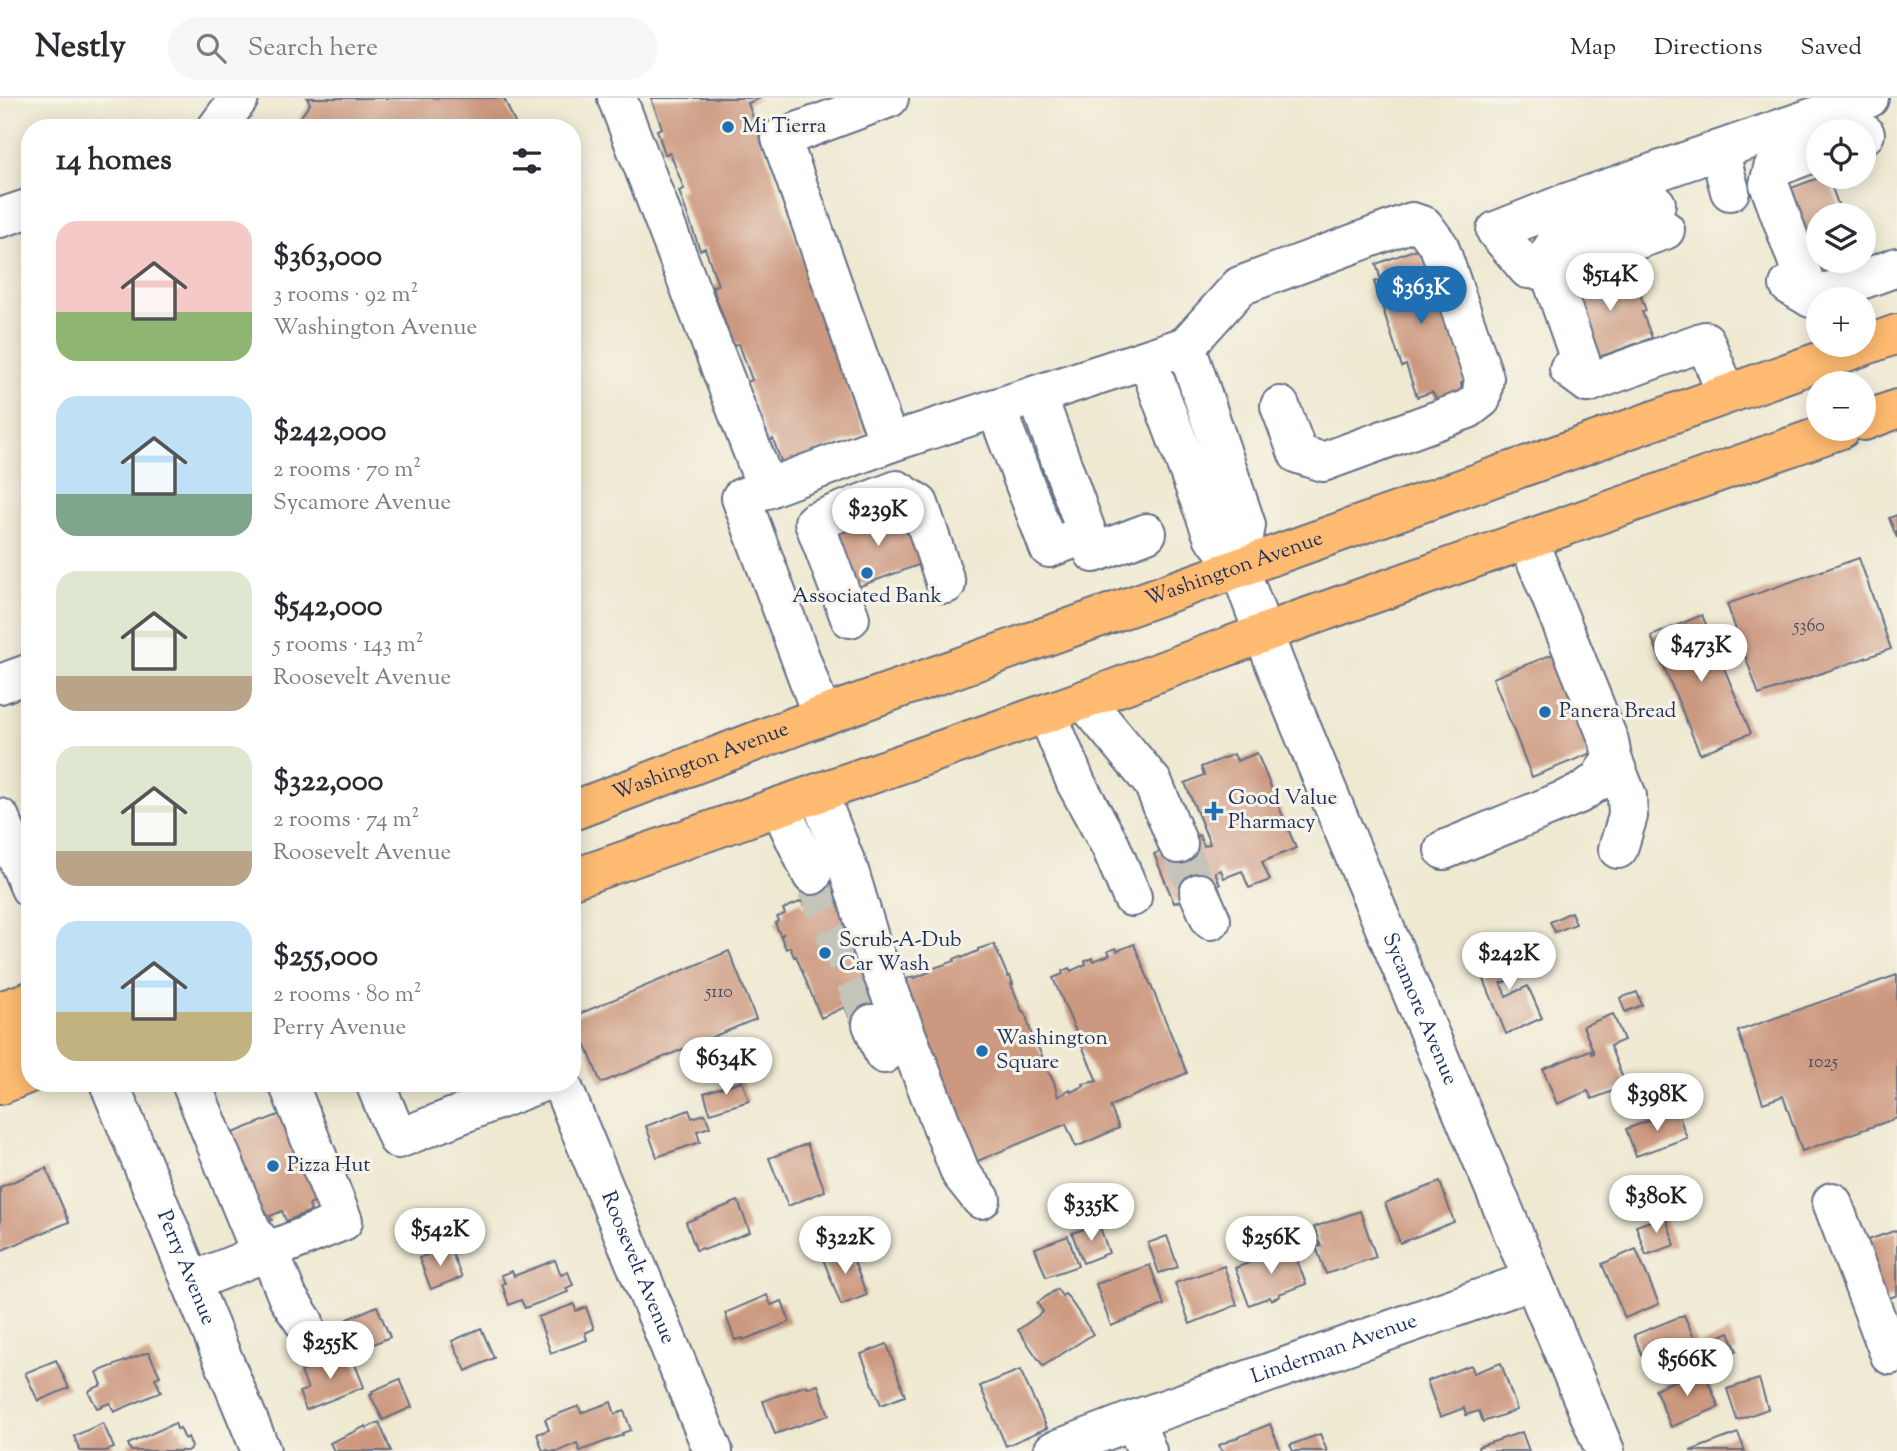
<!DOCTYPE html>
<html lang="en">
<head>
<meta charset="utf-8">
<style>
	body { margin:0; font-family:"Sorts Mill Goudy",serif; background:#f7f7f7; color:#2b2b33; height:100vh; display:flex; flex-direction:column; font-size:26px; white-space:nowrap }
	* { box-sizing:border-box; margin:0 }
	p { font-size:23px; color:#7c7c81 }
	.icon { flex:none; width:38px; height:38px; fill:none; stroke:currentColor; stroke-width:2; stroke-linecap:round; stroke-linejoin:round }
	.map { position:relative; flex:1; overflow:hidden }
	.panel { position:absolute; left:21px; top:21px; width:560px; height:973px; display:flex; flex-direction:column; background:#fff; border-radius:28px; box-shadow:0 4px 18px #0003 }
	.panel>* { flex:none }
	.buttons { position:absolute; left:1806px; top:21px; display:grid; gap:14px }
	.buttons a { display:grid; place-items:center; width:70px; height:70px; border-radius:50%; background:#fff; box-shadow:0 4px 18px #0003; font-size:35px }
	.price { position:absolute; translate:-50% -60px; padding:0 16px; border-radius:24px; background:#fff; color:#222; font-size:23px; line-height:46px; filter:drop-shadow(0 2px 4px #0008) }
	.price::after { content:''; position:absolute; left:50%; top:42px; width:21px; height:16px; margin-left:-10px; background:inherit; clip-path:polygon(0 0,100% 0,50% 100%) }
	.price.on { background:#1f6fb2; color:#fff }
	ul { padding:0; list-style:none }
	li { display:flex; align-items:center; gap:21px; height:175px; padding:0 35px }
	li span { display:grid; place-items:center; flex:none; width:196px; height:140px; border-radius:21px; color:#555 }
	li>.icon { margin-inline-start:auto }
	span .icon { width:84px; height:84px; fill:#fffc; stroke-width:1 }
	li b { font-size:30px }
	h2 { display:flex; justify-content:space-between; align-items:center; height:84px; padding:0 35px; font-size:30px }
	header { display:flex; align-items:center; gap:42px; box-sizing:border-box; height:98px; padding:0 35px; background:#fff; border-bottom:2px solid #e1e1e2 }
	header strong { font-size:33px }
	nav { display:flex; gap:38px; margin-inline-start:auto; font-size:24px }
	.search { width:490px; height:63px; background:#f7f7f7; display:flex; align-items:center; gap:18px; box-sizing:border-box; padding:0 24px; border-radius:38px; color:#7c7c81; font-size:26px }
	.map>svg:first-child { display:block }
	.building { fill:#cc987f }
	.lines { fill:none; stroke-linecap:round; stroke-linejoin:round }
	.minor-tunnel { stroke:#c5c4ba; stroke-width:38; stroke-dasharray:38 19; stroke-linecap:butt }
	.minor-casing { stroke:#657086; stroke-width:42 }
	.major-casing { stroke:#657086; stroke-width:42 }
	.minor { stroke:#fff; stroke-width:38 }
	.major { stroke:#febb71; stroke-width:38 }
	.poi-dot { fill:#1f6fb2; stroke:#f7f3e8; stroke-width:2.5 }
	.labels { text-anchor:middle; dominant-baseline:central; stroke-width:6; stroke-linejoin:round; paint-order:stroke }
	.number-label { font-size:18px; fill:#474966 }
	.poi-label { font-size:21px; fill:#1b2f5e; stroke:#f7f3e8; text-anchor:start }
	.street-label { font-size:21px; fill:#1b2f5e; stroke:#f7f3e8 }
</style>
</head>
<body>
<header>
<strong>Nestly</strong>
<div class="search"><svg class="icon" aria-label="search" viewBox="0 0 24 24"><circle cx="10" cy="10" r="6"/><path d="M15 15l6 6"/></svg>Search here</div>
<nav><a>Map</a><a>Directions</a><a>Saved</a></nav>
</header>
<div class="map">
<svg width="1897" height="1353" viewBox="0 0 1897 1353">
	<rect width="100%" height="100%" fill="#f7f3e8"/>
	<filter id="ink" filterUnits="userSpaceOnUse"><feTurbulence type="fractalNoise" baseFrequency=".0143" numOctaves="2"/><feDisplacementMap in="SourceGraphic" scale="14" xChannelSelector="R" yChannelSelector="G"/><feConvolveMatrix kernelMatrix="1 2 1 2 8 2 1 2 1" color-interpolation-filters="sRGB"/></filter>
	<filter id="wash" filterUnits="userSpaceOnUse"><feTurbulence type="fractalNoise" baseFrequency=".00686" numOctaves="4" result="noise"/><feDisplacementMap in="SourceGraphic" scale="28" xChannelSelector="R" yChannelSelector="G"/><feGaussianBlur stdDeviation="1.57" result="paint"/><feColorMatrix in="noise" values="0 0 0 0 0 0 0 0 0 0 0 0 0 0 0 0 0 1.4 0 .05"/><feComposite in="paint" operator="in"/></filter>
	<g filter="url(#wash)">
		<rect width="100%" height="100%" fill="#efe9d1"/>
		<g id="blocks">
			<g class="building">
				<path d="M 307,0 L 504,0 L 517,30 L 294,28 L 310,6 Z"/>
				<path d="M 651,0 L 761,0 L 748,5 L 865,337 L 782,366 L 773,341 L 768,343 L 747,284 L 752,282 L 739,246 L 733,247 L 712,188 L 718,187 L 705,150 L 700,152 L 679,93 L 684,91 L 670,55 L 665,56 L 657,32 L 662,30 Z"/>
				<path d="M 1821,79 L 1828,79 L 1842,117 L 1818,117 L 1818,163 L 1856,163 L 1811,179 L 1780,94 Z"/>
				<path d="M 1419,150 L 1425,167 L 1430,165 L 1470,282 L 1461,285 L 1462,296 L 1438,304 L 1432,294 L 1417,299 L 1406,267 L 1402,269 L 1374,184 L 1381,182 L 1376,166 Z"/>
				<path d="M 1627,172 L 1636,197 L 1640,196 L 1646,213 L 1642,214 L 1652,240 L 1594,261 L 1567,183 L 1584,177 L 1587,186 Z"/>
				<path d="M 904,410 L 924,465 L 852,491 L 833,435 Z"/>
				<path d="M 1897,417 L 1897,440 L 1889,420 Z"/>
				<path d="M 1859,460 L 1891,551 L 1759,597 L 1727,506 Z"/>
				<path d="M 1702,517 L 1751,635 L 1700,656 L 1651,538 Z"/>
				<path d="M 1563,552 L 1594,654 L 1532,679 L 1493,580 Z"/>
				<path d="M 1257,655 L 1296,750 L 1262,764 L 1270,782 L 1249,790 L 1242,773 L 1224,780 L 1221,772 L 1215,774 L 1220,787 L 1174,805 L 1154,756 L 1199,737 L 1204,748 L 1210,746 L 1185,685 L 1204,677 L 1201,669 L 1234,656 L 1237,663 Z"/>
				<path d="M 826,776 L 884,915 L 853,928 L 845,909 L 821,920 L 796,858 L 794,859 L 790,849 L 786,851 L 781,839 L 783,836 L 780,837 L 775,825 L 778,823 L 777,819 L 785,816 L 783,811 L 802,803 L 804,808 L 810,805 L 808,801 L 805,802 L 800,791 Z"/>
				<path d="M 1571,814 L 1576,826 L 1555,834 L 1550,824 Z"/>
				<path d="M 994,846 L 1008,879 L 1010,878 L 1013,886 L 1011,886 L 1023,915 L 1025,914 L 1032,938 L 1035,937 L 1037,944 L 1036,945 L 1047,968 L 1045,968 L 1054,984 L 1058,999 L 1070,991 L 1071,994 L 1084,988 L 1083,986 L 1097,983 L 1053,880 L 1063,876 L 1062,873 L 1069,870 L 1071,873 L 1086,866 L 1085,863 L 1092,860 L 1093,863 L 1110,857 L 1108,853 L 1116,850 L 1117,853 L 1134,846 L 1187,975 L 1110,1008 L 1119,1030 L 1076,1049 L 1066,1026 L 973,1065 L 897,888 L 908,883 L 907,881 L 914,878 L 915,880 L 931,873 L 931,871 L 955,863 L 954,861 L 961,858 L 962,860 L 978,853 L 978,851 Z"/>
				<path d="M 1505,852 L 1508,858 L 1517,854 L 1523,869 L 1514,873 L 1517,879 L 1501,885 L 1506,898 L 1528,888 L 1542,920 L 1506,936 L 1477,864 Z"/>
				<path d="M 729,853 L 756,921 L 601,985 L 574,918 Z"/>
				<path d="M 1897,877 L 1897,1020 L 1802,1053 L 1783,998 L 1763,1005 L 1738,933 Z"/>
				<path d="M 1637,894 L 1642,907 L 1625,914 L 1620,900 Z"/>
				<path d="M 1613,916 L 1624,942 L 1610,948 L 1626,988 L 1592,1001 L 1588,993 L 1557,1006 L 1543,971 L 1590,952 L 1592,956 L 1594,955 L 1583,928 Z"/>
				<path d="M 742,983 L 749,1003 L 710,1015 L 704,995 Z"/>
				<path d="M 293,1011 L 318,1103 L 309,1107 L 311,1113 L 286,1123 L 282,1113 L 270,1118 L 272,1122 L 261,1127 L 223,1039 Z"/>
				<path d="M 689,1012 L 692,1020 L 705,1016 L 710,1029 L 697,1033 L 700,1044 L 657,1059 L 646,1028 Z"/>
				<path d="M 1677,1012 L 1687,1040 L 1636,1058 L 1626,1031 Z"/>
				<path d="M 807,1046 L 825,1093 L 788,1108 L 769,1060 Z"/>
				<path d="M 46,1070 L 69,1124 L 0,1153 L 0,1089 Z"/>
				<path d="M 1440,1084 L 1454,1124 L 1400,1145 L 1385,1105 Z"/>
				<path d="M 738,1103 L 750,1134 L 704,1152 L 703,1150 L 696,1152 L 686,1124 Z"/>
				<path d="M 1360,1113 L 1376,1159 L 1326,1176 L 1316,1149 L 1321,1148 L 1316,1139 L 1318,1139 L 1314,1129 Z"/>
				<path d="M 1665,1118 L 1675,1147 L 1646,1157 L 1636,1128 Z"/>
				<path d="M 1099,1126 L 1109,1155 L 1083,1165 L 1072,1135 Z"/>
				<path d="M 1897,1132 L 1897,1197 L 1882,1203 L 1862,1144 Z"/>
				<path d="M 1068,1138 L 1078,1168 L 1046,1179 L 1035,1150 Z"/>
				<path d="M 1167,1138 L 1178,1169 L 1159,1175 L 1148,1145 Z"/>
				<path d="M 449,1148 L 462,1179 L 431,1191 L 419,1160 Z"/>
				<path d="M 848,1148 L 867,1197 L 841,1207 L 822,1158 Z"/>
				<path d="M 1292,1149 L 1306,1186 L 1279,1196 L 1280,1198 L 1271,1202 L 1270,1199 L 1249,1207 L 1235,1170 Z"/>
				<path d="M 1636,1151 L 1659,1206 L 1625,1220 L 1602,1166 Z"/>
				<path d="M 555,1162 L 561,1177 L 568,1174 L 573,1187 L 566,1190 L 568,1194 L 525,1210 L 521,1202 L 509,1207 L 502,1186 L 505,1185 L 501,1177 L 512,1173 L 514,1178 Z"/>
				<path d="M 1150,1167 L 1164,1207 L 1111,1228 L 1096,1186 Z"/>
				<path d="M 1224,1168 L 1237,1207 L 1190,1226 L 1175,1185 Z"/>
				<path d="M 1057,1191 L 1062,1198 L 1065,1196 L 1068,1199 L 1093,1236 L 1043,1268 L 1018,1232 L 1043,1214 L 1037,1205 Z"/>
				<path d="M 767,1197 L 771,1207 L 782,1203 L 790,1224 L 743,1242 L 743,1240 L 735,1242 L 725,1215 Z"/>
				<path d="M 574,1206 L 576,1213 L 586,1209 L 594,1231 L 585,1235 L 587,1242 L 551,1255 L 538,1219 Z"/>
				<path d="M 377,1208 L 390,1239 L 360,1252 L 347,1221 Z"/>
				<path d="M 1684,1217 L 1699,1251 L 1648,1272 L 1634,1237 Z"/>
				<path d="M 481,1230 L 494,1260 L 466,1273 L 452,1243 Z"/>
				<path d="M 1729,1234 L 1737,1253 L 1709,1265 L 1701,1246 Z"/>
				<path d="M 887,1246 L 905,1298 L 881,1307 L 861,1256 Z"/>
				<path d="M 350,1254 L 364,1289 L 306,1312 L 299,1294 L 308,1291 L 301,1274 Z"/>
				<path d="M 146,1255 L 149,1255 L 160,1278 L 155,1280 L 161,1294 L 114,1314 L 110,1305 L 97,1310 L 89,1295 L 90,1292 L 102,1287 L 97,1274 Z"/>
				<path d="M 56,1262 L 69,1290 L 38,1303 L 25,1275 Z"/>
				<path d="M 1501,1265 L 1517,1312 L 1483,1324 L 1479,1313 L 1466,1317 L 1464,1310 L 1440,1319 L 1427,1283 L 1471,1267 L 1474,1275 Z"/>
				<path d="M 1703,1271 L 1719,1309 L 1671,1329 L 1655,1291 Z"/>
				<path d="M 1020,1272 L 1047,1330 L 1006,1348 L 980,1288 Z"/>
				<path d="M 400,1281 L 412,1309 L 383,1322 L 370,1297 L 373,1296 L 372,1293 Z"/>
				<path d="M 1759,1281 L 1768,1311 L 1737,1322 L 1727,1291 Z"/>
				<path d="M 807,1287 L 808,1290 L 818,1287 L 829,1317 L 775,1336 L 763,1303 Z"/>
				<path d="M 611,1304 L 615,1316 L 624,1313 L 631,1332 L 622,1335 L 623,1337 L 580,1353 L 577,1345 L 559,1353 L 548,1353 L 547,1351 L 543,1353 L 537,1336 L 549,1332 L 545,1321 L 579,1308 L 581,1315 Z"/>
				<path d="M 379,1324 L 391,1353 L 334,1353 L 330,1345 L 366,1328 L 367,1330 Z"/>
				<path d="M 103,1325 L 114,1350 L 106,1353 L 80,1353 L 74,1338 Z"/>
				<path d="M 175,1325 L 177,1331 L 180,1330 L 185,1341 L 188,1339 L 192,1349 L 187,1353 L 131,1353 L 128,1346 Z"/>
				<path d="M 1270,1326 L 1281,1353 L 1222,1353 L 1219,1347 Z"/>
				<path d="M 1522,1334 L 1529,1353 L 1479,1353 L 1478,1349 Z"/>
				<path d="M 1738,1335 L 1745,1353 L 1690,1353 Z"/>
				<path d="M 1320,1336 L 1327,1353 L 1293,1353 L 1290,1347 Z"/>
			</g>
		</g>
	</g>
	<g filter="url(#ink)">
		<use href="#blocks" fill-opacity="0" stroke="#657086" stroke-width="2"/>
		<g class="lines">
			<g class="minor-tunnel">
				<path d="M 1178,746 L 1199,795"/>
				<path d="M 812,777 L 872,926"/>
			</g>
			<g class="minor-casing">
				<g id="minor">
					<path d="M 617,0 L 767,391"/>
					<path d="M 217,30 L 239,0"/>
					<path d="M 1864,36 L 1865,36"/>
					<path d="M 1719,52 L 1730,93"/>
					<path d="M 0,120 L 30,110"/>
					<path d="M 1665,132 L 1549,172 L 1528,171 L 1496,133 L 1566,105 L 1869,0"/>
					<path d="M 1789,187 L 1811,200 L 1897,169"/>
					<path d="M 1811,200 L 1769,86 L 1773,70 L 1818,53"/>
					<path d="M 1186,248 L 1246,427 L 1239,469"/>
					<path id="s1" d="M 1147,261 L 1213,438 L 1239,469 L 1275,566 L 1344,733 L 1605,1353"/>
					<path d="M 1569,271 L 1588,285 L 1705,243 L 1726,295"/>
					<path d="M 1588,285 L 1549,172 L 1547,160 L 1557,143 L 1656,106"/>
					<path d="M 1037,297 L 1094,455 L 1147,435"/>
					<path d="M 996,310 L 1049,450 L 1087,436"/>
					<path d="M 889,345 L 1186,248 L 1240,188 L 1412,124 L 1424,128 L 1439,148 L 1484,280 L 1481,301 L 1468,311 L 1323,364 L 1298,356 L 1280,308"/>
					<path d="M 850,520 L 814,424 L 897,392 L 919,406 L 946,486"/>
					<path d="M 0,586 L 30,575"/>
					<path d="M 1084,602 L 1153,685 L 1178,746"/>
					<path d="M 1047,615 L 1076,685 L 1111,749 L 1132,799"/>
					<path d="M 822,618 L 741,400 L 889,345 L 781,40 L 889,0"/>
					<path d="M 1612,660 L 1627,698 L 1628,718 L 1618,751"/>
					<path d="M 818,695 L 849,773 L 872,849 L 961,1076 L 981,1101"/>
					<path d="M 780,709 L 812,777"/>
					<path d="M 0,720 L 30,790"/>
					<path d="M 1444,752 L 1579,696 L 1599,682 L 1612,660 L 1609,643 L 1528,442"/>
					<path d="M 1199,795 L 1211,822"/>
					<path d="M 872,926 L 884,956"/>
					<path id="s2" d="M 109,985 L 261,1353"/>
					<path d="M 191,985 L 253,1136 L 269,1153 L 343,1123 L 288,985"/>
					<path d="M 375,985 L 398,1041 L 540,985"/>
					<path id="s3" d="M 561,985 L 713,1353"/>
					<path d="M 1832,1104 L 1890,1257 L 1897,1254"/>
					<path d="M 191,1184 L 269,1153 L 288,1200 L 304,1224"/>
					<path d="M 1134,1322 L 1147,1353"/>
					<path id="s4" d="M 1053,1353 L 1134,1322 L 1533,1182"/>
				</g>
			</g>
			<g class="major-casing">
				<g id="major">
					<path d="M 1864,323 L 1897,311"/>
					<path id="s5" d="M 572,713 L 822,618 L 1897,236"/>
					<path d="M 572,781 L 1084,602 L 1299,522 L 1841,331"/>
					<path d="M 0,913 L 30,903"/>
					<path d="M 0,952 L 30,940"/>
					<path d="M 0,987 L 30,975"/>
				</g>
			</g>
			<use href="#minor" class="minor"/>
			<use href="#major" class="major"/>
		</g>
	</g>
	<g class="poi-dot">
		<circle cx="728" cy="29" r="7"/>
		<circle cx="867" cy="475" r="7"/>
		<circle cx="1545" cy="614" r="7"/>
		<path d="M1210.5 702.5h7v7h7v7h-7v7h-7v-7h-7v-7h7z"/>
		<circle cx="825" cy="855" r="7"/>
		<circle cx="982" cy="953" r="7"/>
		<circle cx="273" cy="1068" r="7"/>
	</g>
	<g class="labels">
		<g class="number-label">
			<text x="1809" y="529">5360</text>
			<text x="719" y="895">5110</text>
			<text x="1823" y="965">1025</text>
		</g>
		<g class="poi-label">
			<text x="742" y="29">Mi Tierra</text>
			<text x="867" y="499" text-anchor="middle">Associated Bank</text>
			<text x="1559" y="614">Panera Bread</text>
			<text x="1228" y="701">Good Value<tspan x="1228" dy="24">Pharmacy</tspan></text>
			<text x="839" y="843">Scrub-A-Dub<tspan x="839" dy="24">Car Wash</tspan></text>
			<text x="996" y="941">Washington<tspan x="996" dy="24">Square</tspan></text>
			<text x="287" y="1068">Pizza Hut</text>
		</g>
		<g class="street-label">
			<text stroke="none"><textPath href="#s5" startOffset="705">Washington Avenue</textPath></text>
			<text stroke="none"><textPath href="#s5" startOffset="138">Washington Avenue</textPath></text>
			<text stroke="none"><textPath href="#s1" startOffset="707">Sycamore Avenue</textPath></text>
			<text stroke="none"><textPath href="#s2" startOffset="200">Perry Avenue</textPath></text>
			<text stroke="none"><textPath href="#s3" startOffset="200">Roosevelt Avenue</textPath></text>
			<text stroke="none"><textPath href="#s4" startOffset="299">Linderman Avenue</textPath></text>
		</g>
	</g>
</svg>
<div class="buttons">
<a><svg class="icon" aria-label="locate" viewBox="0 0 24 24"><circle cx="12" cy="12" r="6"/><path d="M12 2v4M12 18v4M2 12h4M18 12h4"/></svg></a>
<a><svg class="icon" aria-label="layers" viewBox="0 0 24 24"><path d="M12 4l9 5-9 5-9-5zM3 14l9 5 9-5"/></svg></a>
<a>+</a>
<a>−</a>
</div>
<b class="price" style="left:1610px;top:215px">$514K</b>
<b class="price on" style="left:1421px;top:228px">$363K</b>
<b class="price" style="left:878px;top:450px">$239K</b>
<b class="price" style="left:1701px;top:586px">$473K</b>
<b class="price" style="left:1509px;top:894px">$242K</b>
<b class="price" style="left:726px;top:999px">$634K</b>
<b class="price" style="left:1657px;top:1035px">$398K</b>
<b class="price" style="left:1656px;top:1137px">$380K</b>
<b class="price" style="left:1091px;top:1145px">$335K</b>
<b class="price" style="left:440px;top:1170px">$542K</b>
<b class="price" style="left:845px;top:1178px">$322K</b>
<b class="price" style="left:1271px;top:1178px">$256K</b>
<b class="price" style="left:330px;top:1283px">$255K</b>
<b class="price" style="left:1687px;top:1300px">$566K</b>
<section class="panel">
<h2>14 homes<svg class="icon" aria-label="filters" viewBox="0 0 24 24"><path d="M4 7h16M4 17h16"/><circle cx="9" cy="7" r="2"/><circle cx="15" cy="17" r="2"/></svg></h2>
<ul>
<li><span style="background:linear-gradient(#f6c9c9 65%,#8fb573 0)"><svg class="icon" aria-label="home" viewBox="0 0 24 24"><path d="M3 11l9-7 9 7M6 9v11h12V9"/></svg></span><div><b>$363,000</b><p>3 rooms · 92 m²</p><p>Washington Avenue</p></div></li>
<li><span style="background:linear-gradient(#bfe0f5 70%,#7fa58c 0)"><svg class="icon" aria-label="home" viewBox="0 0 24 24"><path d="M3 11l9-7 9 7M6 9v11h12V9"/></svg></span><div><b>$242,000</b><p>2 rooms · 70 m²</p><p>Sycamore Avenue</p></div></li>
<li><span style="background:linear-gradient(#dfe7d0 75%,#b9a48a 0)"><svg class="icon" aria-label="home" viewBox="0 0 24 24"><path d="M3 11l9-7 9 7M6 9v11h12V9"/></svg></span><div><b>$542,000</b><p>5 rooms · 143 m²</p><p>Roosevelt Avenue</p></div></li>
<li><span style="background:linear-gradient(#dfe7d0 75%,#b9a48a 0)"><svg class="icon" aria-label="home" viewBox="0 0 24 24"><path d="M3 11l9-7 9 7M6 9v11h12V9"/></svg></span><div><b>$322,000</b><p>2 rooms · 74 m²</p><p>Roosevelt Avenue</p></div></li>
<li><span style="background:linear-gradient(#bfe0f5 65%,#c2b280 0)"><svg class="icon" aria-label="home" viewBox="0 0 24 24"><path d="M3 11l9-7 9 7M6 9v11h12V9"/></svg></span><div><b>$255,000</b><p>2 rooms · 80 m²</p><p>Perry Avenue</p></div></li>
</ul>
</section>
</div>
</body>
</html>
